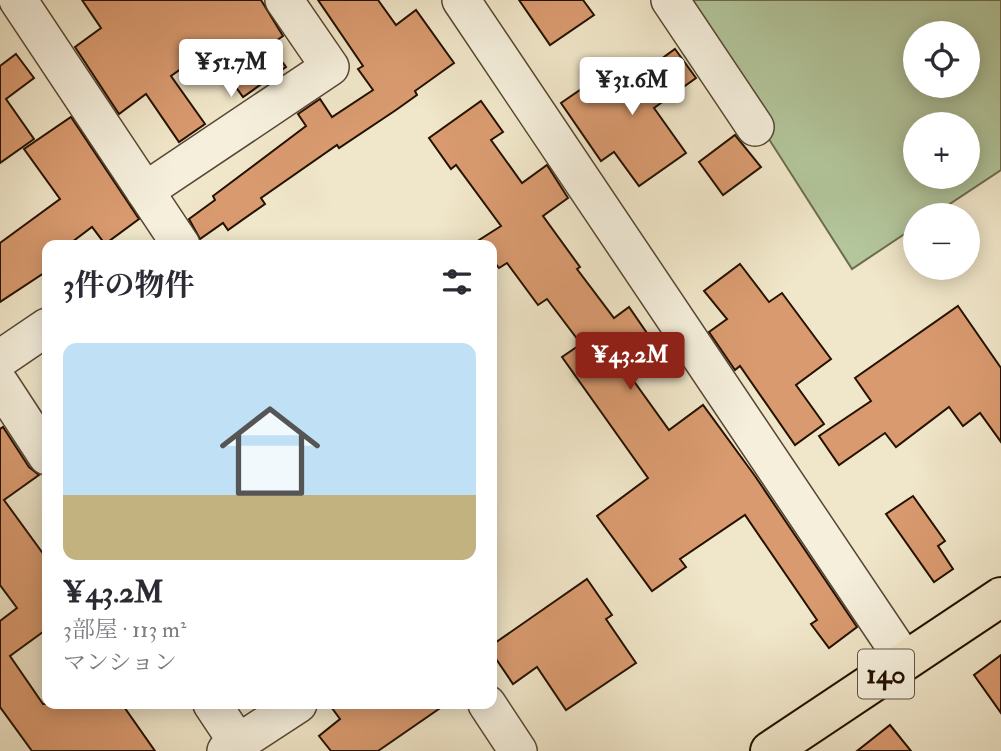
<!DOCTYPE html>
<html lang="ja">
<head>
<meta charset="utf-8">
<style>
	body { margin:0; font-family:"IM FELL Double Pica","Noto Serif JP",serif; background:#f7f7f7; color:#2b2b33; height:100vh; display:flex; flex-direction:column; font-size:26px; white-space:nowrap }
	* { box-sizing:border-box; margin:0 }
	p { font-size:23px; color:#7c7c81 }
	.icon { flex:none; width:38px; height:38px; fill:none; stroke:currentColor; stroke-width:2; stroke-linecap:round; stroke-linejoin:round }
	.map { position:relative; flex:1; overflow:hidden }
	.sheet { position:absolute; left:42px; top:240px; width:455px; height:469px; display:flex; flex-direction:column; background:#fff; border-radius:14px; box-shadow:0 4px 18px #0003 }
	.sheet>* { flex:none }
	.buttons { position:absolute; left:903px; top:21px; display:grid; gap:14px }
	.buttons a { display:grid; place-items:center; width:77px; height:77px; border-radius:50%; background:#fff; box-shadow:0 4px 18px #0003; font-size:35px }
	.price { position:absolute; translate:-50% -60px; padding:0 16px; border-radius:7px; background:#fff; color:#222; font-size:23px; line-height:46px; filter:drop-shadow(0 2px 4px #0008) }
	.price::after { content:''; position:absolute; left:50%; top:42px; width:21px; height:16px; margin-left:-10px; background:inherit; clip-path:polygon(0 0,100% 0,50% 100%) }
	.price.selected { background:#8f2418; color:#fff }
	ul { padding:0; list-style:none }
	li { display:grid; align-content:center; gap:14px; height:371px; padding:0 21px }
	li+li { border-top:2px solid #e1e1e2 }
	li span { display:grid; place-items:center; height:217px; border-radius:14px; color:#555 }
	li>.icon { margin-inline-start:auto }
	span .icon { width:126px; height:126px; fill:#fffc; stroke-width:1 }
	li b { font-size:30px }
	h2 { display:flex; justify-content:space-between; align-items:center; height:84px; padding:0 21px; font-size:30px }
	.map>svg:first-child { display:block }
	.green { fill:#b3c69c; stroke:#6c6c4e; stroke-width:2; fill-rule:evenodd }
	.building { fill:#d99a6f; stroke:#241100; stroke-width:2 }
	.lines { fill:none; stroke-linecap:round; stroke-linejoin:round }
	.minor-casing { stroke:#574632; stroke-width:40 }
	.major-casing { stroke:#241100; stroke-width:42 }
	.minor { stroke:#f5efdc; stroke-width:37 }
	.major { stroke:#f0e6c9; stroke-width:38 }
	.labels { text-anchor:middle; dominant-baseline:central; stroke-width:7; stroke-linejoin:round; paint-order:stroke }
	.shield { fill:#f5efdc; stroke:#635442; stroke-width:2 }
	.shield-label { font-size:28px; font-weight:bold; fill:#241100 }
</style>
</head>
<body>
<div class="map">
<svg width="1001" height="751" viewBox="0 0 1001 751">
	<rect width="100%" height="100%" fill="#f0e6c9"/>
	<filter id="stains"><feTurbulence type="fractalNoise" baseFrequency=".00286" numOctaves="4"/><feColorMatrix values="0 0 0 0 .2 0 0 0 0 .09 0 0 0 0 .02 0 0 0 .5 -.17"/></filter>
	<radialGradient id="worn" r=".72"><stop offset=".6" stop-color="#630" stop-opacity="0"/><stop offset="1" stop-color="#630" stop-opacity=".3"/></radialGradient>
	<path class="green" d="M 680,0 L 1001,0 L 1001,170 L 933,215 L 915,215 L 915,227 L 852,269 ZM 915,33 L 968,33 L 968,86 L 915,86 ZM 915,124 L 968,124 L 968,177 L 915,177 Z"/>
	<g class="building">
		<path d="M 82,0 L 261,0 L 283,36 L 270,45 L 286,67 L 243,97 L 209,49 L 171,76 L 205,124 L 179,142 L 146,94 L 119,114 L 75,47 L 101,28 Z"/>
		<path d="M 318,0 L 378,0 L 396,25 L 416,10 L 454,63 L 415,91 L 417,95 L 396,110 L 339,148 L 337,145 L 261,198 L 265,204 L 228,230 L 223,223 L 200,239 L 189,219 L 215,200 L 213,196 L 306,126 L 298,114 L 320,99 L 332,117 L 373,90 L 358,69 L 363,66 Z"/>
		<path d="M 519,0 L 583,0 L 594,15 L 550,45 Z"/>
		<path d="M 675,49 L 696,78 L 654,108 L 686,153 L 639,186 L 614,152 L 601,161 L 561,103 L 612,68 L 624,86 Z"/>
		<path d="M 16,54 L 34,78 L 6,99 L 34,139 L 0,163 L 0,66 Z"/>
		<path d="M 481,101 L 503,132 L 491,140 L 522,183 L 547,165 L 568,198 L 543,216 L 580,267 L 577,269 L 614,318 L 629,307 L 660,352 L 628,373 L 669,430 L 703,405 L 755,476 L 857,627 L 829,648 L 811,624 L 817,620 L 745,515 L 680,559 L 686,567 L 652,591 L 597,516 L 648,478 L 562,357 L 581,344 L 547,299 L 538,305 L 507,263 L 499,268 L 492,259 L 492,245 L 482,245 L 479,240 L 501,226 L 456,165 L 451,169 L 429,138 Z"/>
		<path d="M 71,117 L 139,219 L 105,244 L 92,227 L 68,245 L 47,245 L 47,271 L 0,302 L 0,243 L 60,199 L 24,149 Z"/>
		<path d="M 735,135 L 761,167 L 723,195 L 699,162 Z"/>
		<path d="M 740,264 L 769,302 L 782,293 L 831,359 L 796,385 L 824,424 L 795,445 L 740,366 L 735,370 L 709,332 L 727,319 L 704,291 Z"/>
		<path d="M 958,306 L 1001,368 L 1001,442 L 980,413 L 963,426 L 949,407 L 896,447 L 885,433 L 839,465 L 819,436 L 871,401 L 855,378 Z"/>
		<path d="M 3,427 L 29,467 L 39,475 L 4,500 L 47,559 L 47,629 L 10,656 L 43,704 L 122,704 L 155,751 L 32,751 L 0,707 L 0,621 L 17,608 L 0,585 L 0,429 Z"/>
		<path d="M 913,496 L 945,541 L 938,546 L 953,569 L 934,582 L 886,514 Z"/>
		<path d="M 587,579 L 612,615 L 606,619 L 636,663 L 566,710 L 537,667 L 513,684 L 492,653 L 492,645 Z"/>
		<path d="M 1001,655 L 1001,713 L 974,675 Z"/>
		<path d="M 329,704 L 446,704 L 378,751 L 331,751 L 319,736 L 340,719 Z"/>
		<path d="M 890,725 L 911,751 L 857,751 Z"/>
	</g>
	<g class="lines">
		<g class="minor-casing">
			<g id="minor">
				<path d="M 18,0 L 181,245"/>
				<path d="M 461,0 L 905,661"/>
				<path d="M 670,0 L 755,127"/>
				<path d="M 145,191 L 330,67 L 284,0"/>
				<path d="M 0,359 L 47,327"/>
				<path d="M 0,384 L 47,456"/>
				<path d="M 212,704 L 238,743"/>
				<path d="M 487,704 L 518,751"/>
				<path d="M 226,751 L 298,704"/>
			</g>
		</g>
		<g class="major-casing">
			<path id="major" d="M 770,751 L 1001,597"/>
		</g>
		<use href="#minor" class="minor"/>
		<use href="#major" class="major"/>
	</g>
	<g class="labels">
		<rect class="shield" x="858" y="649.5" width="56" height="49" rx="5"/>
		<g class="shield-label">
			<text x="886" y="674">140</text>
		</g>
	</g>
	<rect width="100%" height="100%" filter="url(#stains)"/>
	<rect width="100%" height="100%" fill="url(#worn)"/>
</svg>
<div class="buttons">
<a><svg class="icon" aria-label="locate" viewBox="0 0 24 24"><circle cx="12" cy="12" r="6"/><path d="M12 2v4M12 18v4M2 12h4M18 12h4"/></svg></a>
<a>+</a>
<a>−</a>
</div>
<b class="price" style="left:231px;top:99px">¥51.7M</b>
<b class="price" style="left:632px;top:117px">¥31.6M</b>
<b class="price selected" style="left:630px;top:392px">¥43.2M</b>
<section class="sheet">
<h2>3件の物件<svg class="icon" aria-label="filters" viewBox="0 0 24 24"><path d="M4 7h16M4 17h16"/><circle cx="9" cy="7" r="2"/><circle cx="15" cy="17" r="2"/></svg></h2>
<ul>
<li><span style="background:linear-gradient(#bfe0f5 70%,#c2b280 0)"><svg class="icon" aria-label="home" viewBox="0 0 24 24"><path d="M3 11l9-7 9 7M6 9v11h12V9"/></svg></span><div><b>¥43.2M</b><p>3部屋 · 113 m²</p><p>マンション</p></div></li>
</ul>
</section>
</div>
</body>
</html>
